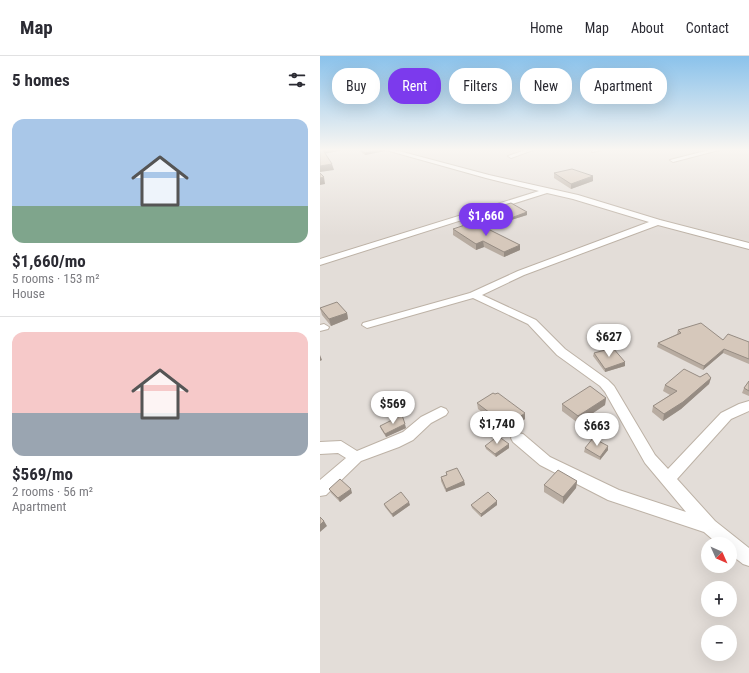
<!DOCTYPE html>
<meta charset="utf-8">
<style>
body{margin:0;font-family:"Roboto Condensed",sans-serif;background:#f7f7f7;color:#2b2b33;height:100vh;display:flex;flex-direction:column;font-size:15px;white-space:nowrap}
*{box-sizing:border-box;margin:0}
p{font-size:13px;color:#7c7c81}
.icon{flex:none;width:22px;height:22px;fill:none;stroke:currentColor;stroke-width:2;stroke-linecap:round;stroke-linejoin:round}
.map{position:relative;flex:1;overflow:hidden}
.drawer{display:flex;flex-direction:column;background:#fff;width:320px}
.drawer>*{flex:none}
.hud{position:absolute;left:12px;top:12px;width:357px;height:36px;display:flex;gap:8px}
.needle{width:26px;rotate:135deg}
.buttons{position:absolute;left:381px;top:481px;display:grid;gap:8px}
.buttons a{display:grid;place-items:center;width:36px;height:36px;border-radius:50%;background:#fff;box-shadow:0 4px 16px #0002;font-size:20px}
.price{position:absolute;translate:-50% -34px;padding:0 9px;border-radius:14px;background:#fff;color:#222;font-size:13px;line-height:26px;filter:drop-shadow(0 1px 2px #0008)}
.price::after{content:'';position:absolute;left:50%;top:24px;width:12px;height:9px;margin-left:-6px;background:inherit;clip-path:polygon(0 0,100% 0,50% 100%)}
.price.active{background:#7c3aed;color:#fff}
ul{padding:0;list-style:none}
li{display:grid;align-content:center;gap:8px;height:212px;padding:0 12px}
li+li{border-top:1px solid #e1e1e2}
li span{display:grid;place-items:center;height:124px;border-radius:12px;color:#555}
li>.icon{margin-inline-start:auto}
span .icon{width:72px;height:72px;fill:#fffc;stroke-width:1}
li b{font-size:17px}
h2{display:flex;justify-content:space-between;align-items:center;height:48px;padding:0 12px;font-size:17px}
.chip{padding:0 14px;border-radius:16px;background:#fff;box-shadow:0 4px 16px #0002;font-size:14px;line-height:36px}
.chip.active{background:#7c3aed;color:#fff}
header{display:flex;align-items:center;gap:24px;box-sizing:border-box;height:56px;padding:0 20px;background:#fff;border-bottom:1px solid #e1e1e2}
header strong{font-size:19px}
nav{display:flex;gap:22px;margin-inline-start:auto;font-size:14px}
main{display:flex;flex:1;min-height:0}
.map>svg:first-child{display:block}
.industrial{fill:#e3ddd8;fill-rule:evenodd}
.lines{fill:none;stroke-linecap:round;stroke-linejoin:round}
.lane-casing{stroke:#bdb2a6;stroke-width:2}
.street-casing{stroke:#bdb2a6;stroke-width:2}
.lane{fill:#fff;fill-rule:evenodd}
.street{fill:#fff;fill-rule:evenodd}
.wall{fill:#b8aca1}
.shaded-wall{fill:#968c83}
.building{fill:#d6c8bb;stroke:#968c83}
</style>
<header>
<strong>Map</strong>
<nav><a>Home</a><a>Map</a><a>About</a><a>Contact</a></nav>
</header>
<main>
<section class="drawer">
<h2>5 homes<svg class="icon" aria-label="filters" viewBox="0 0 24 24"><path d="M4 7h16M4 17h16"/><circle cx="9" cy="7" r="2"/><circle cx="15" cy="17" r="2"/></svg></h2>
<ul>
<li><span style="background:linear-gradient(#a9c7e8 70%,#7fa58c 0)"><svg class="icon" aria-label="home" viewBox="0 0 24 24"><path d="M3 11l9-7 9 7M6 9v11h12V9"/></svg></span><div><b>$1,660/mo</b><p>5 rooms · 153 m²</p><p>House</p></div></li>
<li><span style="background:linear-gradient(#f6c9c9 65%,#9aa5b1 0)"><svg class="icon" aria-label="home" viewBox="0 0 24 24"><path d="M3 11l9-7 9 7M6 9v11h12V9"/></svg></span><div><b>$569/mo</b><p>2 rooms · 56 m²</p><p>Apartment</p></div></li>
</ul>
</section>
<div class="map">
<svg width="429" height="617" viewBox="0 0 429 617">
<rect width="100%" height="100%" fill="#f1ebe3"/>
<path class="industrial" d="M 0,94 L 429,94 L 429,617 L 0,617 ZM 388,488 L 410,488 L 410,510 L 388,510 ZM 388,532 L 410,532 L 410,554 L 388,554 ZM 388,576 L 410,576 L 410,598 L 388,598 Z"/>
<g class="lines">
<defs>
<path id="lane" d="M 273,94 L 281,94 L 272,96 Z"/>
<path id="street" d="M 66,94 L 75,94 L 169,119 L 258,139 L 340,164 L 429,187 L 429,193 L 338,169 L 204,219 L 162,239 L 216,264 L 245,293 L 288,324 L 294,330 L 335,399 L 348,413 L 401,357 L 419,348 L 429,345 L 429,355 L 411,363 L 357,423 L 395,465 L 429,492 L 429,510 L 423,508 L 410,498 L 410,488 L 398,488 L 384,476 L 288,444 L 220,409 L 193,386 L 191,382 L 193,378 L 198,377 L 203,378 L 230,401 L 299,434 L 366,456 L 325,407 L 285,336 L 280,330 L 237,299 L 208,268 L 153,242 L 47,272 L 42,269 L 43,267 L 150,237 L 198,215 L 329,166 L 253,143 L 227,137 L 0,209 L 0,203 L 219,135 L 166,122 Z
M 205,94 L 213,94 L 191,102 L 188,100 Z
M 389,94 L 399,94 L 353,106 L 350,104 Z
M 4,268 L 9,271 L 8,273 L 0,275 L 0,269 Z
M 121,351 L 126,353 L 128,356 L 126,359 L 111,367 L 93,384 L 79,391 L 41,405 L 6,439 L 0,440 L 0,424 L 26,402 L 18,397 L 0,398 L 0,386 L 21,385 L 37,395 L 83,376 L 101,361 Z"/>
</defs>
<use href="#lane" class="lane-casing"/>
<use href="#street" class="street-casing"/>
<use href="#lane" class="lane"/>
<use href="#street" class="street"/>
</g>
<path class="wall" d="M 38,94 L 65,94 L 65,95 L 45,99 Z
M 234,117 L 273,125 L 251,133 L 234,122 Z
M 181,150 L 207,156 L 207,159 L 191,164 L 181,153 Z
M 133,173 L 200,194 L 184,201 L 164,191 L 156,194 L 133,179 Z
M 0,252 L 27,257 L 28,263 L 11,270 L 2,259 Z
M 358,274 L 403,284 L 429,286 L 429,308 L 403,297 L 383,314 L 337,291 L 338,287 L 357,278 Z
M 274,297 L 305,310 L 285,316 L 273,300 Z
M 380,321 L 391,322 L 389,328 L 361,353 L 343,365 L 332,356 L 333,350 L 350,339 L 343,335 L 345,329 Z
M 429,325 L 429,340 L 422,337 L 424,332 Z
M 286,342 L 285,349 L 258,367 L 242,355 L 242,348 Z
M 157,347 L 205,363 L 187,376 L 158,353 Z
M 60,370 L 86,372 L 66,381 L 61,373 Z
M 189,388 L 189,392 L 176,401 L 166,393 L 165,390 Z
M 265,392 L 288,394 L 280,404 L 264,396 Z
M 126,416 L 144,425 L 145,429 L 126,436 L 121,425 L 121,421 L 126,419 Z
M 257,425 L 256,432 L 243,448 L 224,436 L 224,429 Z
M 9,433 L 32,437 L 20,446 L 11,437 Z
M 177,445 L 177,449 L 161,461 L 152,452 L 151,449 Z
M 64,448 L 90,449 L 73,461 L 65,451 Z"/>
<path class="shaded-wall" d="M 2,94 L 24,94 L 3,98 Z
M 60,94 L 65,94 L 65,95 L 45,99 L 45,97 Z
M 12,108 L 14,114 L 0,116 L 0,110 Z
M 273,120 L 273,125 L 251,133 L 251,128 Z
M 4,121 L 5,128 L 0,129 L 0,122 Z
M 207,156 L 207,159 L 191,164 L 191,162 Z
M 163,185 L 164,191 L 156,194 L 156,188 Z
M 200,189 L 200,194 L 184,201 L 184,196 Z
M 27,257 L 28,263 L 11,270 L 9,263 Z
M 404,293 L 403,297 L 383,314 L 384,310 Z
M 0,299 L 2,304 L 0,305 Z
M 305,306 L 305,310 L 285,316 L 285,313 Z
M 391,322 L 389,328 L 361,353 L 343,365 L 344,358 Z
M 286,342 L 285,349 L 258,367 L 258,360 Z
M 205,357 L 205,363 L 187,376 L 187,370 Z
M 85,368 L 86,372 L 66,381 L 65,378 Z
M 189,388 L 189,392 L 176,401 L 175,398 Z
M 288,390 L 288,394 L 280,404 L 280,401 Z
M 144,425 L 145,429 L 126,436 L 126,433 Z
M 257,425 L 256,432 L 243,448 L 243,441 Z
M 31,433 L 32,437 L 20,446 L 18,442 Z
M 177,445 L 177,449 L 161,461 L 161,458 Z
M 89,446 L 90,449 L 73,461 L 72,458 Z
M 4,465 L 7,470 L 0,476 L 0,469 Z"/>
<path class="building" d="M 0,94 L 3,94 L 12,108 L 0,110 Z
M 41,94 L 60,94 L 45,97 Z
M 252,113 L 273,120 L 251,128 L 234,117 Z
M 0,117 L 4,121 L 0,122 Z
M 191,147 L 207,156 L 191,162 L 181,150 Z
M 154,166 L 200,189 L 184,196 L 163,185 L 156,188 L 133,173 Z
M 17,246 L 27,257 L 9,263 L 0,252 Z
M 381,267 L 403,284 L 408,278 L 429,286 L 429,303 L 404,293 L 384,310 L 338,287 L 361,277 L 358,274 Z
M 293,292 L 305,306 L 285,313 L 274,297 Z
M 364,313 L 380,321 L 387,317 L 391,322 L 363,346 L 344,358 L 333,350 L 357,335 L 345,329 Z
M 429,325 L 429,335 L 424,332 Z
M 270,330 L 286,342 L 258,360 L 242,348 Z
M 173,337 L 175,338 L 178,337 L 205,357 L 187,370 L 157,347 Z
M 82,359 L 85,368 L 65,378 L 60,370 Z
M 178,380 L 189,388 L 175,398 L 165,390 Z
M 273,382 L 288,390 L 280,401 L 265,392 Z
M 137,412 L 144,425 L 126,433 L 121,421 L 127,419 L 126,416 Z
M 238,414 L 257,425 L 243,441 L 224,429 Z
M 20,423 L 31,433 L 18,442 L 9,433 Z
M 81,436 L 89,446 L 72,458 L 64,448 Z
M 168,436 L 177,445 L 161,458 L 151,449 Z
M 0,461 L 4,465 L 0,469 Z"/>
<linearGradient id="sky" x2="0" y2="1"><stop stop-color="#8ac2eb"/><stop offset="0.52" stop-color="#f9f6f2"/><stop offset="1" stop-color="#f9f6f2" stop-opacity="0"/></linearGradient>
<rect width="429" height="180" fill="url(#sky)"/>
</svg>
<div class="buttons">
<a><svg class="needle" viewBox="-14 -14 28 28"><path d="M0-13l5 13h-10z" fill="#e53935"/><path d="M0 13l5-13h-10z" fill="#7c7c81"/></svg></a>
<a>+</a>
<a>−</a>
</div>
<b class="price active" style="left:166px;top:181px">$1,660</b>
<b class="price" style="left:289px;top:302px">$627</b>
<b class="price" style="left:73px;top:369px">$569</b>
<b class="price" style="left:177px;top:389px">$1,740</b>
<b class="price" style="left:277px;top:391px">$663</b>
<div class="hud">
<a class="chip">Buy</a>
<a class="chip active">Rent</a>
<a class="chip">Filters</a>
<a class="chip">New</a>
<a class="chip">Apartment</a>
</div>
</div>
</main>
